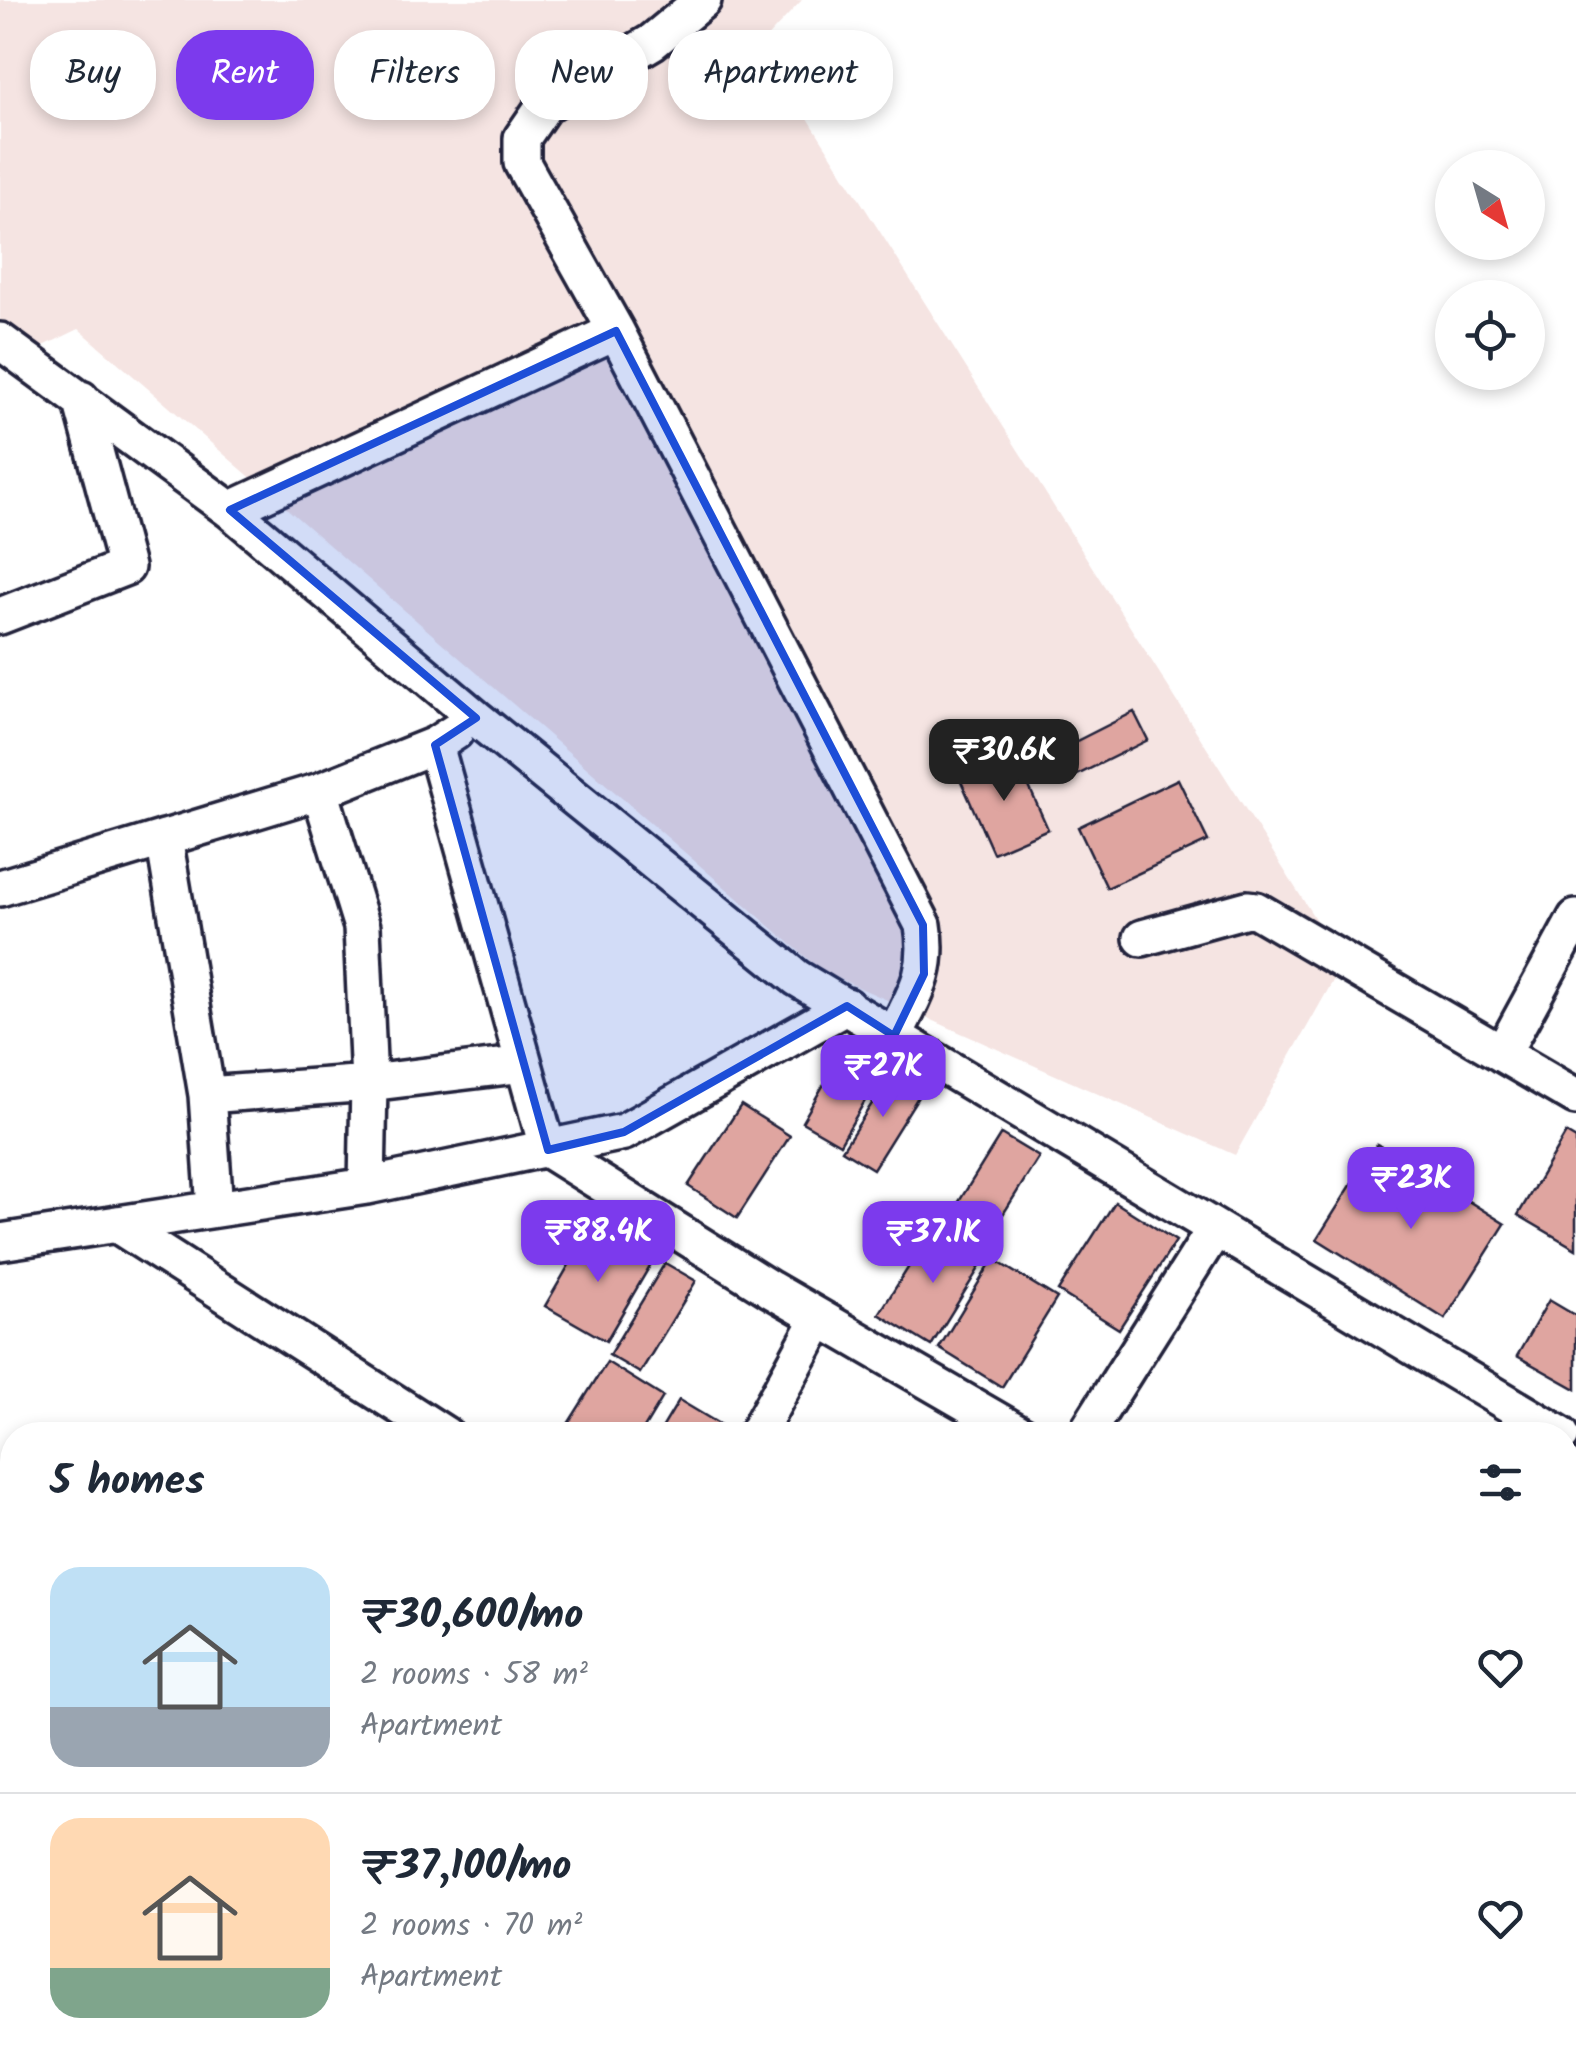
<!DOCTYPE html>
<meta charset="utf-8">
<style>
body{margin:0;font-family:Kalam,sans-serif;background:#f2f2f3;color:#1f2937;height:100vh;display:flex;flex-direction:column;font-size:38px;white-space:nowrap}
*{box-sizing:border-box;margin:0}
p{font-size:32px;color:#747a83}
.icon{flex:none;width:55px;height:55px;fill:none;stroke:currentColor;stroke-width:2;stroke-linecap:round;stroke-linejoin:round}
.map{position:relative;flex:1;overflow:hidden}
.panel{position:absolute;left:0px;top:1422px;width:1578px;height:642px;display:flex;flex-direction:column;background:#fff;border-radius:40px 40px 0 0;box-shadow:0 5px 15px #0003}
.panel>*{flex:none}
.hud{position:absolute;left:30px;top:30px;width:1000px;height:90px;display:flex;gap:20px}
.needle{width:65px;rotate:143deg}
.tools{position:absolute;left:1435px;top:150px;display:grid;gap:20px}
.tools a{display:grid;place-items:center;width:110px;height:110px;border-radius:50%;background:#fff;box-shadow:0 5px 15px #0003;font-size:50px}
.price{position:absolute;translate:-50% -85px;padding:0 22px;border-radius:20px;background:#7c3aed;color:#fff;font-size:32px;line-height:65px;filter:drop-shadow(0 2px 5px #0008)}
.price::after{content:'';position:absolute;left:50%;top:60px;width:30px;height:22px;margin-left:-15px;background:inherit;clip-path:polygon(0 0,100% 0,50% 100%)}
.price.on{background:#222;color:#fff}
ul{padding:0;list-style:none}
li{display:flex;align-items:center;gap:30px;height:250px;padding:0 50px}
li+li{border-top:2px solid #e0e1e3}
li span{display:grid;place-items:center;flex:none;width:280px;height:200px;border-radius:30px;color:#555}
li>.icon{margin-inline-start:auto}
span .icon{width:120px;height:120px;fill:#fffc;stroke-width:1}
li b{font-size:42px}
h2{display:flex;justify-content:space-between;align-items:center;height:120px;padding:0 50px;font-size:42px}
.tag{padding:0 35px;border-radius:40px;background:#fff;box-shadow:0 5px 15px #0003;font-size:35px;line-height:90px}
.tag.on{background:#7c3aed;color:#fff}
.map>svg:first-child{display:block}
.built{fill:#f5e4e2}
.building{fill:#dfa5a0;stroke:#22223b;stroke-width:2.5}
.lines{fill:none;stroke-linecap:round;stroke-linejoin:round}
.minor-casing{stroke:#22223b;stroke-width:42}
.minor{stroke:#fff;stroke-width:35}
.marked{fill:#1d4ed8;fill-opacity:0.2;stroke:#1d4ed8;stroke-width:8;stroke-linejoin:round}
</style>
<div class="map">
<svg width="1576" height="2064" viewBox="0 0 1576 2064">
<rect width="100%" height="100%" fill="#fff"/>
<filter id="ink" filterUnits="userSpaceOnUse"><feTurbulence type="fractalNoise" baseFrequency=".01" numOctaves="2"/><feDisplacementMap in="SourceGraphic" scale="20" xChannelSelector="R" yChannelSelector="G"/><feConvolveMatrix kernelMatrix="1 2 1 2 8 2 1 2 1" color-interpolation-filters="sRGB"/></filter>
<g filter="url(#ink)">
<path class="built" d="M 0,0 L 802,0 L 761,44 L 1343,963 L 1235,1155 L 822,971 L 79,329 L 0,367 Z"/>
<path class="building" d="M 1134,712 L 1148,740 L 1069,779 L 1055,752 Z
M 1015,755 L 1048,829 L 993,853 L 960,779 Z
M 1178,779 L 1208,841 L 1107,888 L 1078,827 Z
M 846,1046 L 884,1068 L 840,1144 L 802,1122 Z
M 893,1071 L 923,1089 L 873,1169 L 842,1150 Z
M 741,1105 L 790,1136 L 737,1218 L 688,1186 Z
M 1566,1133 L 1576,1139 L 1576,1249 L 1518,1215 Z
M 1001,1134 L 1039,1157 L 987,1240 L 950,1216 Z
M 1377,1144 L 1505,1224 L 1445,1319 L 1317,1239 Z
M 1115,1202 L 1176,1241 L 1119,1329 L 1058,1291 Z
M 935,1225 L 986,1257 L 931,1346 L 879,1314 Z
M 590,1229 L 651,1264 L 606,1341 L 545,1306 Z
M 993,1259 L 1057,1298 L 1002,1387 L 939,1348 Z
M 665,1263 L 696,1281 L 640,1373 L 609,1355 Z
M 1549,1300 L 1576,1316 L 1576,1389 L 1517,1356 Z
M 607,1362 L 663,1397 L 640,1435 L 561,1435 Z
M 679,1400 L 729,1430 L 726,1435 L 658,1435 Z
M 1576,1553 L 1576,1586 L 1565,1579 L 1565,1571 Z
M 1565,1800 L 1576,1807 L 1576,1880 L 1571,1888 L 1565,1884 Z
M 12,1801 L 12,1871 L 8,1873 L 0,1852 L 0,1806 Z
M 75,2052 L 135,2052 L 139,2064 L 79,2064 Z
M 148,2052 L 202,2052 L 168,2064 L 152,2064 Z
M 518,2052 L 561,2052 L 554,2064 L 536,2064 Z
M 1045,2052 L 1111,2052 L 1105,2064 L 1067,2064 Z"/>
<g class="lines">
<defs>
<path id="minor" d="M 703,0 L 652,42 L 544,106 L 522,138 L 522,163 L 616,331 L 923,925 C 931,973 914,995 894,1036
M 0,341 L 230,510 L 476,718 L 797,978 L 1561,1435
M 230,510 L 616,331
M 0,616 L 126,567 L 81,399
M 435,745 L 548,1150 L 770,1289 L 1022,1435
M 320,791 L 362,927 L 369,1083 L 367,1186
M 164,838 L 207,1095 L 215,1209
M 0,888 L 320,791 L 435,745 L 455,732
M 1142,938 L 1247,909 L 1256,910 L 1576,1097
M 1502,1054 L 1576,918
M 207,1095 L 369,1083 L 524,1064
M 116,1224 L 445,1435
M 0,1242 L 367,1186 L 624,1132 L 847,1006
M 756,1435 L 820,1318
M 1085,1435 L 1215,1229
M 1565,1488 L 1576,1469
M 0,1667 L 1,1671 L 12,1667
M 1565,1760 L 1576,1767
M 0,1901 L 12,1932
M 61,2052 L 66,2064
M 268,2052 L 273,2064
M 708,2062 L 714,2052
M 395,2064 L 401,2052
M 1231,2064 L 1237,2052"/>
</defs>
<use href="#minor" class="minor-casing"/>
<use href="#minor" class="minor"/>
</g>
</g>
<path class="marked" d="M 616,331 L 923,925 L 924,974 L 894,1036 L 847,1006 L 624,1132 L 548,1150 L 435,745 L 476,718 L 230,510 Z"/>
</svg>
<div class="tools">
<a><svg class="needle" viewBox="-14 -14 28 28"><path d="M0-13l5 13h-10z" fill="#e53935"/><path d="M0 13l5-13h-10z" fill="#747a83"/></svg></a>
<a><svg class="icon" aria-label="locate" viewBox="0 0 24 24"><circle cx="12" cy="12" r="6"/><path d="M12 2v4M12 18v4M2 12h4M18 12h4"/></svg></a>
</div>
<b class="price on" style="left:1004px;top:804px">₹30.6K</b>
<b class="price" style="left:883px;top:1120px">₹27K</b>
<b class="price" style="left:1411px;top:1232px">₹23K</b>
<b class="price" style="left:598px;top:1285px">₹88.4K</b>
<b class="price" style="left:933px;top:1286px">₹37.1K</b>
<div class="hud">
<a class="tag">Buy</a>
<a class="tag on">Rent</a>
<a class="tag">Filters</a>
<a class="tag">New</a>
<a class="tag">Apartment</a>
</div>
<section class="panel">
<h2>5 homes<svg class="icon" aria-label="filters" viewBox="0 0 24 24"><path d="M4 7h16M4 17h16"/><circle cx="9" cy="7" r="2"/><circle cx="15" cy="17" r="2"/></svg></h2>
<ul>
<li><span style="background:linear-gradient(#bfe0f5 70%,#9aa5b1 0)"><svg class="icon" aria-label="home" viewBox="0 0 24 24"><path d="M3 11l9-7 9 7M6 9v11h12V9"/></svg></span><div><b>₹30,600/mo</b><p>2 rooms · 58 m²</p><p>Apartment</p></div><svg class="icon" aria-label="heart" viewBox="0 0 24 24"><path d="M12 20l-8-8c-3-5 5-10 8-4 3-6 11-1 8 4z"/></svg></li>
<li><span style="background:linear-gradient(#ffd9b3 75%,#7fa58c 0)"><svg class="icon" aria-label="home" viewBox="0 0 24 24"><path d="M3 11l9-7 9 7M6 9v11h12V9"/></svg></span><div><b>₹37,100/mo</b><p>2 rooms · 70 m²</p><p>Apartment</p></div><svg class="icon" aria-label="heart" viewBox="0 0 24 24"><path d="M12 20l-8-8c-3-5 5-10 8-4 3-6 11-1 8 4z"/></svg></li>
</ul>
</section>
</div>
